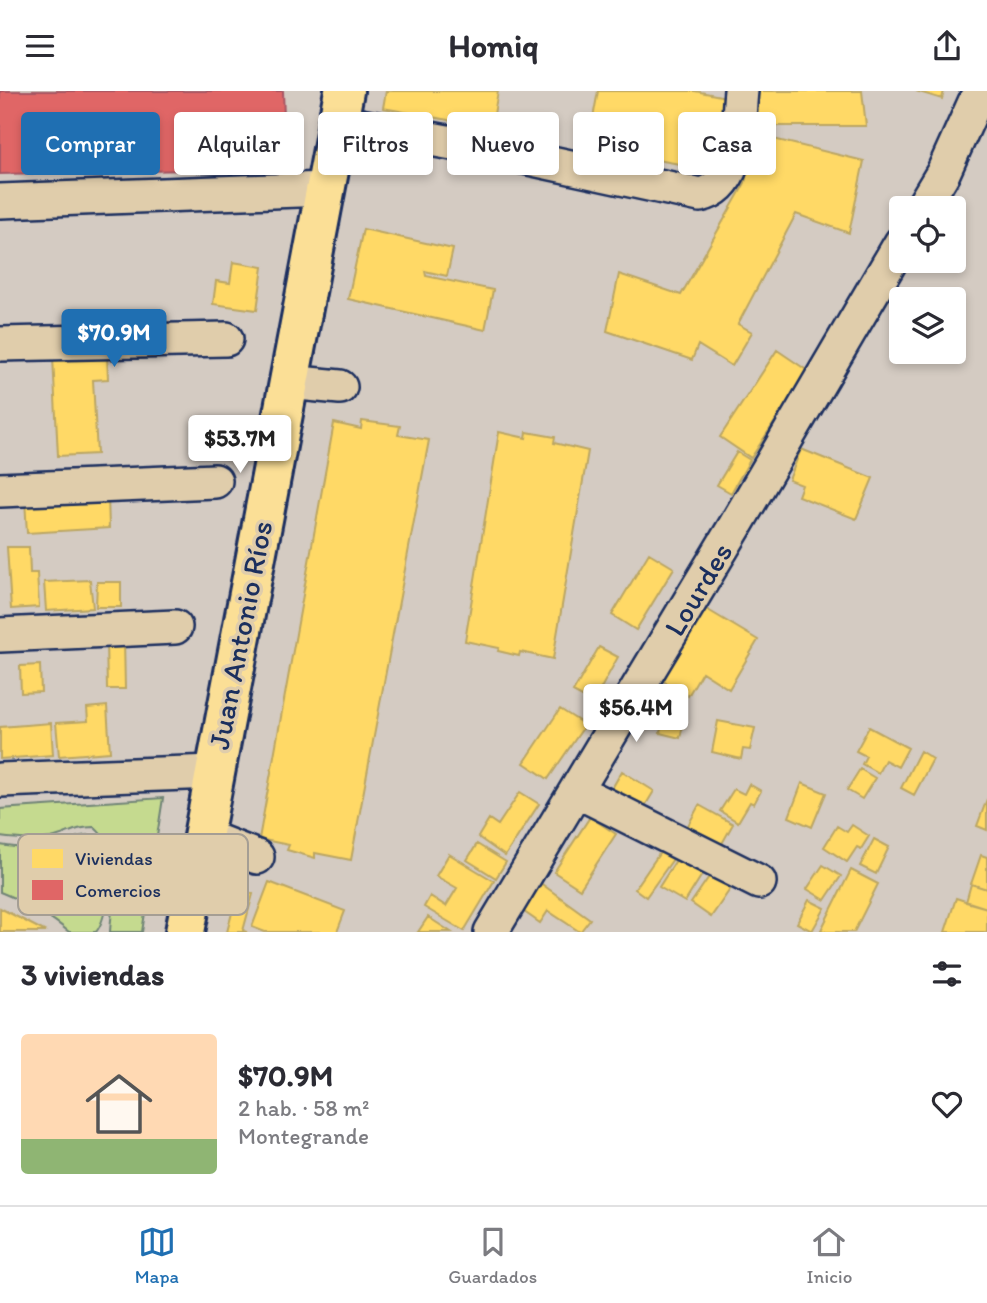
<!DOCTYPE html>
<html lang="es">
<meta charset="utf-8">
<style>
body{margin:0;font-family:Itim,sans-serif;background:#f2f2f3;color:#2b2b33;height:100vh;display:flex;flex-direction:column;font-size:26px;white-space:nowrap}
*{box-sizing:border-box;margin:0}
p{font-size:23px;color:#7c7c81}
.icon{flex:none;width:38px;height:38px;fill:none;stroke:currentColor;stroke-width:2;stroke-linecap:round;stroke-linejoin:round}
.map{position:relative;height:841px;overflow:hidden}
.panel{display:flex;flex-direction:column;background:#fff;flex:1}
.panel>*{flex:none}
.hud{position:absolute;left:21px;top:21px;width:945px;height:63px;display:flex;gap:14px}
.fabs{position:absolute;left:889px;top:105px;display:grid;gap:14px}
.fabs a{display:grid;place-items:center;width:77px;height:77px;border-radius:7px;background:#fff;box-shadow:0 4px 10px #0003;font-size:35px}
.price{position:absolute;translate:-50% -60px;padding:0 16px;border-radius:7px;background:#fff;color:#222;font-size:23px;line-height:46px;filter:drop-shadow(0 2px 4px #0008)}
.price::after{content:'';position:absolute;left:50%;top:42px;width:21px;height:16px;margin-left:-10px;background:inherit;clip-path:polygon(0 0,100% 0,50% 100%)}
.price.current{background:#1f6fb2;color:#fff}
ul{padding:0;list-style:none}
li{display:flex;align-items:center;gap:21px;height:175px;padding:0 21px}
li span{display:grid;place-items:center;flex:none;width:196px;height:140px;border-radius:7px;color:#555}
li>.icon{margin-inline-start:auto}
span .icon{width:84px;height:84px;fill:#fffc;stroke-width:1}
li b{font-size:30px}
h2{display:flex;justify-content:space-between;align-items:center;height:84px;padding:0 21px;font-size:30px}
.pill{padding:0 24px;border-radius:7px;background:#fff;box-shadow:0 4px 10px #0003;font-size:24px;line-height:63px}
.pill.current{background:#1f6fb2;color:#fff}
header{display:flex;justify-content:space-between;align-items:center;height:91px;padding:0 21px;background:#fff;font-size:32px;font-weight:800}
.tabs{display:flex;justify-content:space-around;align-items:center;height:98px;border-top:2px solid #e1e1e2;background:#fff;font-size:19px;color:#7c7c81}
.tabs a{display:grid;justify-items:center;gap:4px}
.tabs .current{color:#1f6fb2}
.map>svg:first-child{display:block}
.green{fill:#c5da8f;stroke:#708476;stroke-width:2}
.homes{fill:#ffd966;stroke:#bba664;stroke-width:2}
.shops{fill:#e06666;stroke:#a55664;stroke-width:2}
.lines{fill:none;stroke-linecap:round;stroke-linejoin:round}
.minor-casing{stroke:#1b2f5e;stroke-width:38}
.major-casing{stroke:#1b2f5e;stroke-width:44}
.minor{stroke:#e0cdab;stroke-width:33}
.major{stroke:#fbdf96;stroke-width:38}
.labels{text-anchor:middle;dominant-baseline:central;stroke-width:7;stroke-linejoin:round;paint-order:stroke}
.street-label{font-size:30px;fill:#1b2f5e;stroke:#e0cdab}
.key{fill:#e0cdab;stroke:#a59e94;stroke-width:2}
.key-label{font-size:19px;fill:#1b2f5e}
</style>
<header><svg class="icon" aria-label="menu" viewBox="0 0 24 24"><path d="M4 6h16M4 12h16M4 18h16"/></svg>Homiq<svg class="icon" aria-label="share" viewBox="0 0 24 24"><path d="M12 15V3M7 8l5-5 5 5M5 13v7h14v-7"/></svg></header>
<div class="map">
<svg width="987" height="841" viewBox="0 0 987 841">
<rect width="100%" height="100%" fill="#d4cbc2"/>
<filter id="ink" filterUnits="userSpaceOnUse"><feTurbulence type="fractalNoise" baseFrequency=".0143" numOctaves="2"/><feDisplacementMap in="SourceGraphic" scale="14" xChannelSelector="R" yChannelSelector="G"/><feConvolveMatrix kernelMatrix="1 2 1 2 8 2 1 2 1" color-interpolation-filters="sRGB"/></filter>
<g filter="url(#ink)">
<path class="green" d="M 163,707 L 142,841 L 110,841 C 112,803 126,764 94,736 C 75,736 68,743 51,747 C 34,750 17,748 0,746 L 0,718 Z
M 88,744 C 96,749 103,755 106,764 C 112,781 107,828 96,841 L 69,841 C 49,824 25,811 0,801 L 0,754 C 18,757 38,759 56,754 C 67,750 76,745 88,744 Z"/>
<path class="homes" d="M 386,0 L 498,0 L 490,47 L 474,45 L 448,29 L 383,17 Z
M 598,0 L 695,0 L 726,6 L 713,79 L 635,65 L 637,55 L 623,52 L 627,34 L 593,27 Z
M 753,0 L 862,0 L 866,35 L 751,35 Z
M 916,0 L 944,0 L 942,8 Z
M 753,43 L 864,70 L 849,142 L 796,123 L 738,233 L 752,241 L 732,275 L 698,254 L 692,269 L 607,240 L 619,183 L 681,204 L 745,92 Z
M 363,138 L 453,158 L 447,185 L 425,180 L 426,185 L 493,199 L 485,239 L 348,208 Z
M 233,171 L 263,176 L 257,219 L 213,213 L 216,190 L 230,192 Z
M 777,259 L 808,280 L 751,367 L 720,346 Z
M 107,263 L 108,288 L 93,289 L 97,363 L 58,365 L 53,266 Z
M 362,330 L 400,335 L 398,344 L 429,349 L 351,769 L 315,762 L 315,767 L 287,759 L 289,754 L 259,748 L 334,332 L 361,338 Z
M 499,341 L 526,347 L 527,341 L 555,346 L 554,352 L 588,360 L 553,568 L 520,561 L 519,565 L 498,560 L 499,557 L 465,550 Z
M 801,358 L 873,387 L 856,428 L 798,405 L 802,394 L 789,389 Z
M 737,361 L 750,369 L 731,402 L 717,394 Z
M 108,405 L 109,437 L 27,442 L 25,409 Z
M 7,456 L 29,456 L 30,482 L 37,482 L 39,516 L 11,518 Z
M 649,462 L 674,477 L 636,539 L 612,524 Z
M 90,489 L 93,517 L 46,520 L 44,491 Z
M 97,491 L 121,491 L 121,516 L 96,516 Z
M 703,516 L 758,549 L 729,598 L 702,581 L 688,605 L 660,588 Z
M 106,548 L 124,548 L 125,598 L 107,598 Z
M 599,556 L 618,566 L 593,612 L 573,601 Z
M 40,574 L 41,601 L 21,602 L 20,575 Z
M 107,615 L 110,661 L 59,665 L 56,632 L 88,630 L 87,617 Z
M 560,618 L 585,634 L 548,688 L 524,672 Z
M 664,625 L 684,630 L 680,647 L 660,642 Z
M 718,630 L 755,637 L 750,659 L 743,658 L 741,668 L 712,661 Z
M 51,632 L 53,664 L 0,668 L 0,636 Z
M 869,636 L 908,657 L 898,676 L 885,669 L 878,682 L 862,673 L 866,665 L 856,660 Z
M 920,660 L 933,668 L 914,704 L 901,697 Z
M 860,678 L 875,687 L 862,708 L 847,699 Z
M 622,680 L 654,700 L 642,720 L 610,701 Z
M 802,692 L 826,702 L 812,736 L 789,726 Z
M 749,693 L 761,700 L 754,713 L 750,711 L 738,731 L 720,720 L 734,698 L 744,703 Z
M 520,701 L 539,713 L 505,765 L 478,746 L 489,728 L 498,734 Z
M 987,708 L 987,739 L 977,735 Z
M 699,714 L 733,733 L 719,758 L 685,740 Z
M 590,726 L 616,743 L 580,798 L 554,781 Z
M 852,734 L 869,745 L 861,758 L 857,756 L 847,771 L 824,756 L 837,735 L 847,741 Z
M 874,748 L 889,756 L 876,783 L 860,775 Z
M 477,753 L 506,771 L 496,787 L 467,769 Z
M 661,760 L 673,768 L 646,806 L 635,798 Z
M 449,763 L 494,790 L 464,840 L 424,816 L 430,805 L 446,815 L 457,797 L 436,785 Z
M 680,763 L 705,779 L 685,811 L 659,796 Z
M 981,764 L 987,766 L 987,798 L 971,793 Z
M 823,774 L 841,785 L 825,809 L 807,798 Z
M 851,779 L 878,793 L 854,841 L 826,841 L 821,839 Z
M 713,780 L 733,794 L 711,826 L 691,812 Z
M 269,791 L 345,820 L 337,841 L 265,841 L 252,836 Z
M 539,791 L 590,828 L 580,841 L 548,820 L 540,832 L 520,818 Z
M 971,793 L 987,798 L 987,817 L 966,811 Z
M 238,799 L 253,803 L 243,840 L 247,841 L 227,841 Z
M 956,807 L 987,817 L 987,841 L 945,841 Z
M 809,809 L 825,817 L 812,840 L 797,832 Z
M 0,817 L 46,841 L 0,841 Z
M 428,826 L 451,841 L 418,841 Z"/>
<path class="shops" d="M 0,0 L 283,0 L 286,77 L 0,83 Z"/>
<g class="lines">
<defs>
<path id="minor" d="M 338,31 L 496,60 L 700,104 C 742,95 737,35 741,0
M 0,110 L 325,98
M 922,117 L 943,82 L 980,0
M 0,253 L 226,248
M 288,291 L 340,296
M 0,399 L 215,390
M 0,544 L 175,536
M 0,689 L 214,681
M 577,700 L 759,791
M 204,745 L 257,766
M 491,841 L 734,437 L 901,152"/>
<path id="major" d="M 185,841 L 344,0"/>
</defs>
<use href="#minor" class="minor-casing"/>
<use href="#major" class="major-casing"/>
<use href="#minor" class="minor"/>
<use href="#major" class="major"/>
</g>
</g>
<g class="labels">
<g class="street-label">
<text transform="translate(698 498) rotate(-59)">Lourdes</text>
<text transform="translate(240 544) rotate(-79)">Juan Antonio Ríos</text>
</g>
</g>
<rect x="18" y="743" width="230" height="81" rx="10" class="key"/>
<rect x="32" y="758" width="31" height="19" fill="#ffd966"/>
<rect x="32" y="789" width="31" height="20" fill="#e06666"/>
<g class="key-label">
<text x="75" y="774">Viviendas</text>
<text x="75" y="806">Comercios</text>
</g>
</svg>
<div class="fabs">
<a><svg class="icon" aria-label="locate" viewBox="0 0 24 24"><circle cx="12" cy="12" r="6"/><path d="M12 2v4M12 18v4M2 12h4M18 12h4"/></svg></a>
<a><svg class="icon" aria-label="layers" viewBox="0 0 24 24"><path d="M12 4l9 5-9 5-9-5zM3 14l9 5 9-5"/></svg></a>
</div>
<b class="price current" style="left:114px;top:278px">$70.9M</b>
<b class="price" style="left:240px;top:384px">$53.7M</b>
<b class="price" style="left:636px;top:653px">$56.4M</b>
<div class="hud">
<a class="pill current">Comprar</a>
<a class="pill">Alquilar</a>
<a class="pill">Filtros</a>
<a class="pill">Nuevo</a>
<a class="pill">Piso</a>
<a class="pill">Casa</a>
</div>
</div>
<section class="panel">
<h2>3 viviendas<svg class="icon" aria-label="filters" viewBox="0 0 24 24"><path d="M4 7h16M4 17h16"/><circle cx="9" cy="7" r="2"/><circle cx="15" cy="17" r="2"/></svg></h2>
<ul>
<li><span style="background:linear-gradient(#ffd9b3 75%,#8fb573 0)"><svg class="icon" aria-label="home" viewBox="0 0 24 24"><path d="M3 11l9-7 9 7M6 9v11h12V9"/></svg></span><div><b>$70.9M</b><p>2 hab. · 58 m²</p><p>Montegrande</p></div><svg class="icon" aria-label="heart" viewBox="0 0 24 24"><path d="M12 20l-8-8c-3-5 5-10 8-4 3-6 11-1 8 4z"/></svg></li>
</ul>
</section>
<nav class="tabs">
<a class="current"><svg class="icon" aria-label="map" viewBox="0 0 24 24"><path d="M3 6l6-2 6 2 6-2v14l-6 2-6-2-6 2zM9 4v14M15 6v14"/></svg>Mapa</a>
<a><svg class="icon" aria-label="saved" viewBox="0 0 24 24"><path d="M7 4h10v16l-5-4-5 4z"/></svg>Guardados</a>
<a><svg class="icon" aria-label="home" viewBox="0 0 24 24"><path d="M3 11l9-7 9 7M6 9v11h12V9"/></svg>Inicio</a>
</nav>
